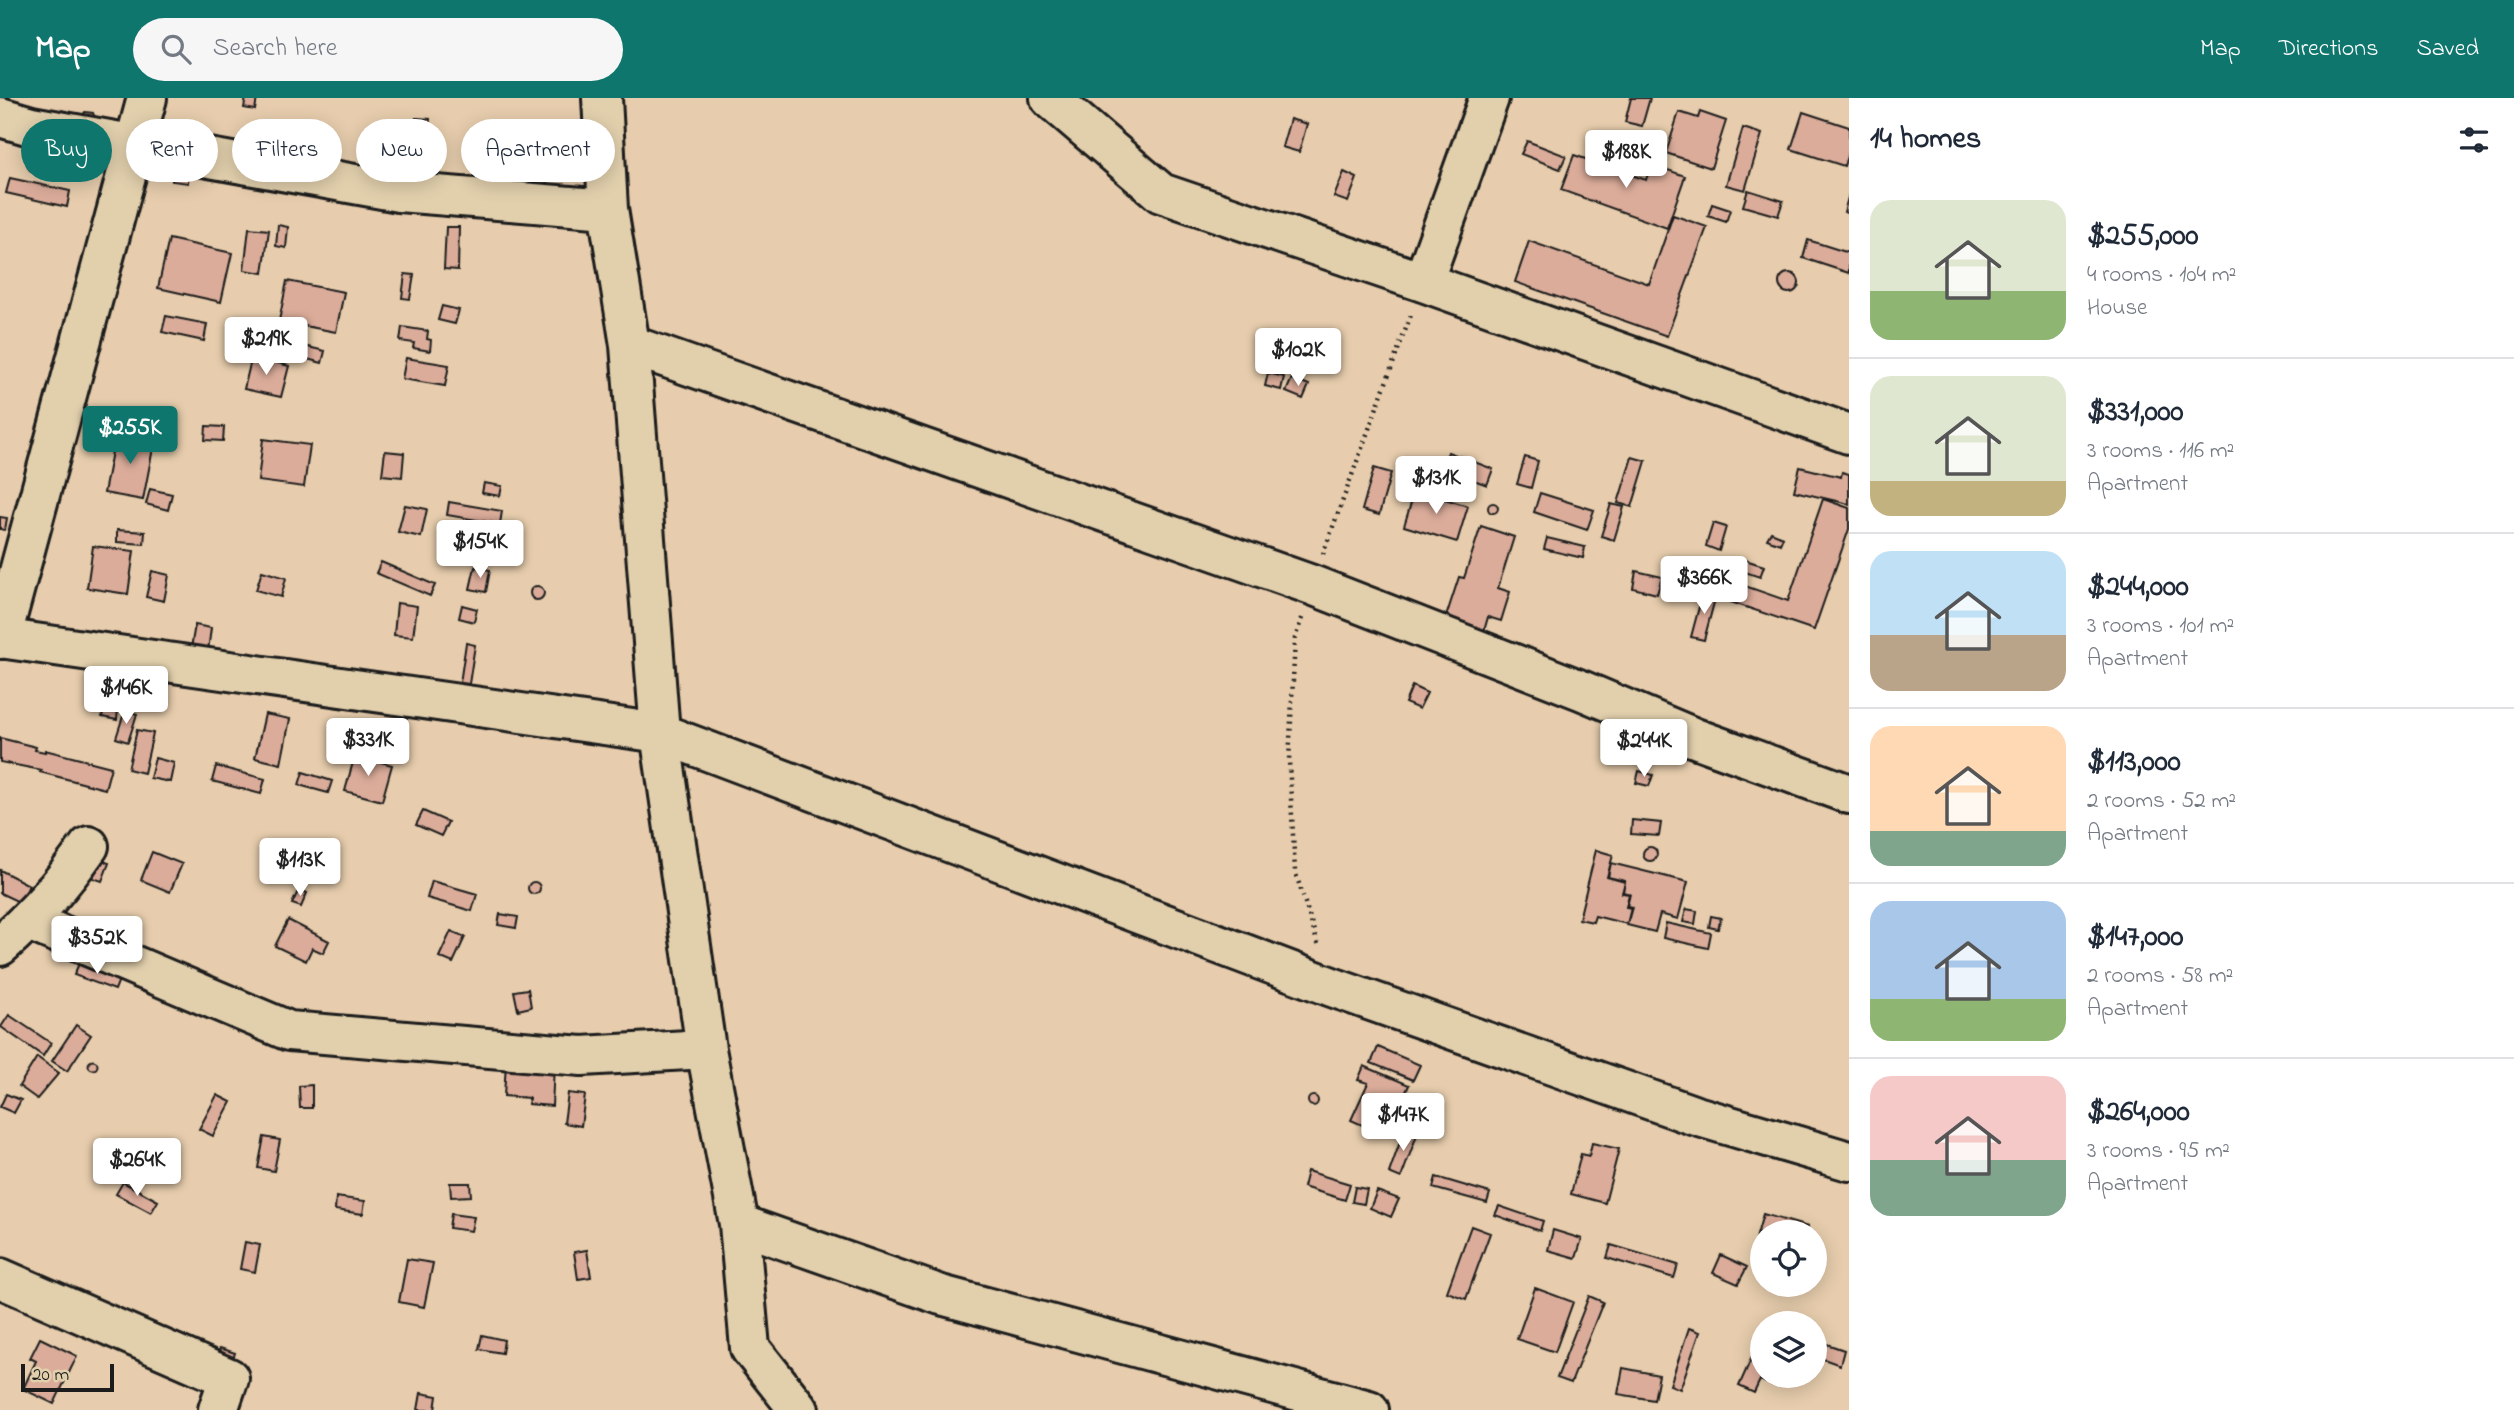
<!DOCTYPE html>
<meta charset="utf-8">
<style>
body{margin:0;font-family:"Indie Flower",sans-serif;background:#f6f6f7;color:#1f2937;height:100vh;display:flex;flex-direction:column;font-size:26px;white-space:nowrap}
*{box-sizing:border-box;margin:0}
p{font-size:23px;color:#747a83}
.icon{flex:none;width:38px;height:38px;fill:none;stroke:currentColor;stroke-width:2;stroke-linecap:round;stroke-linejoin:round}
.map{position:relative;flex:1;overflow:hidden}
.panel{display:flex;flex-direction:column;background:#fff;width:665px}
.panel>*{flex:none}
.banner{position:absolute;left:21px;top:21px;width:665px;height:63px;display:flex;gap:14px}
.tools{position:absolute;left:1750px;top:1122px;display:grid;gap:14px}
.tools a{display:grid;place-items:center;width:77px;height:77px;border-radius:50%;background:#fff;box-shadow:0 4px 18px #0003;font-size:35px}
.scale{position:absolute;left:21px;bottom:18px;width:93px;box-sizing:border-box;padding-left:7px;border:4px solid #1c1c1c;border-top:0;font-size:19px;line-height:24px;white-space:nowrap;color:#1c1c1c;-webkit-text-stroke:5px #e2d0ad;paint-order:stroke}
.price{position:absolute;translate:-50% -60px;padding:0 16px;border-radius:7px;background:#fff;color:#222;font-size:23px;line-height:46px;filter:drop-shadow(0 2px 4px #0008)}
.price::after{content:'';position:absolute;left:50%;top:42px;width:21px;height:16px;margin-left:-10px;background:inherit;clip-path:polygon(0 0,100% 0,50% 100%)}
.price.current{background:#0f766e;color:#fff}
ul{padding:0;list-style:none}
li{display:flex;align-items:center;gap:21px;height:175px;padding:0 21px}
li+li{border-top:2px solid #e0e1e3}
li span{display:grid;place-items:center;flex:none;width:196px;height:140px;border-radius:21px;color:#555}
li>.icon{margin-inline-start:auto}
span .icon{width:84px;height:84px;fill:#fffc;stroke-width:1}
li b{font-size:30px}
h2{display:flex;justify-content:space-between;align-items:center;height:84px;padding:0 21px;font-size:30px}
.tag{padding:0 24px;border-radius:32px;background:#fff;box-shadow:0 4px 18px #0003;font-size:24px;line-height:63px}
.tag.current{background:#0f766e;color:#fff}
header{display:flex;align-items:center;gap:42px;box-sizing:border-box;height:98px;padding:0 35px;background:#0f766e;color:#fff}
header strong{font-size:33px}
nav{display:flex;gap:38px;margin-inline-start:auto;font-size:24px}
.search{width:490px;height:63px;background:#f6f6f7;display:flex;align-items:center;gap:18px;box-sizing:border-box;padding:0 24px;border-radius:38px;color:#747a83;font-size:26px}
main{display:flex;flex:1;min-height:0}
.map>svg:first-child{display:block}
.building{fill:#dbac9a;stroke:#1c1c1c;stroke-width:2}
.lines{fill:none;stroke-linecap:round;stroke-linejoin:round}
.minor-casing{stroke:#1c1c1c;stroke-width:44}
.path{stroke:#1c1c1c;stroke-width:4.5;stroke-dasharray:2 5;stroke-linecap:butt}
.minor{stroke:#e2d0ad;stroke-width:38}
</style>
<header>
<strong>Map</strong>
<div class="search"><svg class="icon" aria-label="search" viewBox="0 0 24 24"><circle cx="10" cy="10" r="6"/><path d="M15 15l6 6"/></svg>Search here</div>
<nav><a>Map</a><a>Directions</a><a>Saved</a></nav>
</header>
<main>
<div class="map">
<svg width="1849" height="1312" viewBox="0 0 1849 1312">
<rect width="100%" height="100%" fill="#e7cdad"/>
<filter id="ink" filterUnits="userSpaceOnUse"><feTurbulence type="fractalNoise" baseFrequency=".0143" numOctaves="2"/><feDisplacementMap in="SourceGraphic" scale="14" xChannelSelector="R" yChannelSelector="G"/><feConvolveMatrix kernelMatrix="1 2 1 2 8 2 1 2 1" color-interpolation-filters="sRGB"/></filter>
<g filter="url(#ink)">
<path class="building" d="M 246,0 L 257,0 L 255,12 L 244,10 Z
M 1631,0 L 1650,0 L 1642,28 L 1625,24 Z
M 85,14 L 93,15 L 95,20 L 82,18 Z
M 1679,14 L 1698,20 L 1700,14 L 1726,23 L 1711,70 L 1666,55 Z
M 1803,14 L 1849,29 L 1849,52 L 1844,68 L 1791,51 Z
M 416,20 L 430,21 L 429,30 L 415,29 Z
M 1290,21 L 1307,26 L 1299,54 L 1282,49 Z
M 1743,30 L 1762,36 L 1745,92 L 1726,87 Z
M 1527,43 L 1566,58 L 1560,71 L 1521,56 Z
M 1574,57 L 1646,82 L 1651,66 L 1685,78 L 1667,130 L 1561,92 Z
M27 66a8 8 0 1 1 16 0a8 8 0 1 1-16 0Z
M 173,69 L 189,71 L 188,85 L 172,83 Z
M 1344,74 L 1357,80 L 1348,104 L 1334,99 Z
M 10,80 L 70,93 L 67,109 L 6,95 Z
M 1748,92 L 1783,103 L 1778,118 L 1743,108 Z
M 1849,96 L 1849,116 L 1844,114 Z
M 1712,106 L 1730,112 L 1726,124 L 1708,118 Z
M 1673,117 L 1707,129 L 1667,238 L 1515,184 L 1529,143 L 1649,186 Z
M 278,127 L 288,129 L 286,150 L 276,148 Z
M 446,129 L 459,129 L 458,172 L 444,171 Z
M 249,130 L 269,132 L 263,175 L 244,172 Z
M 169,141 L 232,155 L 221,204 L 158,190 Z
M 1808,142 L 1849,155 L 1849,175 L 1803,160 Z
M1779 185a10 10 0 1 1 20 0a10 10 0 1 1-20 0Z
M 405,176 L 414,177 L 410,201 L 402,200 Z
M 287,183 L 344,194 L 336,234 L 279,223 Z
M 442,208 L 459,212 L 455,226 L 438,222 Z
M 166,218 L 207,226 L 204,243 L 162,234 Z
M 402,229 L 428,233 L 427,241 L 431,242 L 430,253 L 413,250 L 414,245 L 400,243 Z
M 299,247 L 325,253 L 322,265 L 296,258 Z
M 252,258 L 289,268 L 281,299 L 244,291 Z
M 406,260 L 449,267 L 445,288 L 402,281 Z
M 1268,275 L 1284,279 L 1281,292 L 1265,288 Z
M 1292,280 L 1309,287 L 1303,301 L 1286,294 Z
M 206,328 L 224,329 L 223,343 L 205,342 Z
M 116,333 L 155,340 L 143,402 L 104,395 Z
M 263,341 L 310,347 L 304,389 L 258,383 Z
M 385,353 L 404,355 L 402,379 L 382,377 Z
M 1448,354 L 1493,371 L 1487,387 L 1442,370 Z
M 1525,359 L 1538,363 L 1531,390 L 1517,386 Z
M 1632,359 L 1646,363 L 1632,409 L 1618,405 Z
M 1800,369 L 1841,379 L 1842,374 L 1849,376 L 1849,406 L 1794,393 Z
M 1374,370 L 1391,375 L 1379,417 L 1362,412 Z
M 484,385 L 502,388 L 500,398 L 482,395 Z
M 150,391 L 172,396 L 168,412 L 146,406 Z
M 1415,392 L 1468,408 L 1457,444 L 1404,428 Z
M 1540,395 L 1594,412 L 1587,432 L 1534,414 Z
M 1823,401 L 1849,410 L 1849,431 L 1814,532 L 1722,501 L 1728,482 L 1788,503 Z
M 449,404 L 502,413 L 500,426 L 447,417 Z
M1488 410a5 5 0 1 1 10 0a5 5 0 1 1-10 0Z
M 1611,406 L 1624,409 L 1614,442 L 1601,438 Z
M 405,407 L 427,411 L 421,439 L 398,434 Z
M 0,419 L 7,420 L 5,432 L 0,431 Z
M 1713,425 L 1726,429 L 1719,453 L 1706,448 Z
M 1481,428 L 1514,439 L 1498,490 L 1510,494 L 1501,523 L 1488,519 L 1482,540 L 1443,528 L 1459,479 L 1464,480 Z
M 117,432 L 145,434 L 144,446 L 117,444 Z
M 1771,434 L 1783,439 L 1780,446 L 1767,441 Z
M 1547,440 L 1585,449 L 1583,460 L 1544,451 Z
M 93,448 L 134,453 L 128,496 L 87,490 Z
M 1739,460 L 1764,468 L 1760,479 L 1736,471 Z
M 381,464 L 435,487 L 430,498 L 376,475 Z
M 1676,465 L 1708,472 L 1706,487 L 1673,480 Z
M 475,469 L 490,472 L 486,494 L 470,491 Z
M 152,473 L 169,477 L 164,503 L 146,499 Z
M 262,473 L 286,480 L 281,499 L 256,492 Z
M 1636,473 L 1662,479 L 1657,496 L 1633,490 Z
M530 495a7 7 0 1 1 14 0a7 7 0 1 1-14 0Z
M 1703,494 L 1716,497 L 1704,542 L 1691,539 Z
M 397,505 L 417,508 L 413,539 L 394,537 Z
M 462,507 L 477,511 L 474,524 L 459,520 Z
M 195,527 L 211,530 L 208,553 L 191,550 Z
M 466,545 L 475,547 L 469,586 L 460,585 Z
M 1412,588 L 1427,595 L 1419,611 L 1405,605 Z
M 104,609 L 118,611 L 117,622 L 102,619 Z
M 125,612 L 137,616 L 128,644 L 116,640 Z
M 265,616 L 290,621 L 281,666 L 255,660 Z
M 137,632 L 153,635 L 144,675 L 128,671 Z
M 0,640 L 36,649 L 35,652 L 45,654 L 45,652 L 111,669 L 105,691 L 40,674 L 41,672 L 0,664 Z
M342.5 653a4.5 4.5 0 1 1 9 0a4.5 4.5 0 1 1-9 0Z
M 355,657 L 392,667 L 382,703 L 345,693 Z
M 155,660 L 174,665 L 170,684 L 150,680 Z
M 216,668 L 265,681 L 261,696 L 212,683 Z
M 1639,673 L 1653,677 L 1649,688 L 1636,685 Z
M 303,674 L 332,683 L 328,695 L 299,687 Z
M 423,713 L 448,724 L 441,738 L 416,727 Z
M 1632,722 L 1661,725 L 1659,738 L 1631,736 Z
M1643 756a7 7 0 1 1 14 0a7 7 0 1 1-14 0Z
M 1596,752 L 1613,757 L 1607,779 L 1625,784 L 1622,795 L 1629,796 L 1626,809 L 1631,810 L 1627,826 L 1595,818 L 1593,824 L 1579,821 Z
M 152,754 L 182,766 L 170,794 L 141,782 Z
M 100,762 L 109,765 L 102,783 L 93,780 Z
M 1611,765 L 1688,784 L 1678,821 L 1660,816 L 1655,834 L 1627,827 L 1632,809 L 1627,808 L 1630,796 L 1623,794 L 1625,783 L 1608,779 Z
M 0,772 L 29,787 L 21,805 L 0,795 Z
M 432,783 L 477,796 L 472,813 L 427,800 Z
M528 790a6 6 0 1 1 12 0a6 6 0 1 1-12 0Z
M 299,791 L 307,795 L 301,809 L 292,806 Z
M 1686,811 L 1697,813 L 1695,826 L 1683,824 Z
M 500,816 L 518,819 L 516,830 L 498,827 Z
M 1711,818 L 1721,820 L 1718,831 L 1709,829 Z
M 288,822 L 329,843 L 323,855 L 312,850 L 306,863 L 275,848 Z
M 1666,825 L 1711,835 L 1708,850 L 1663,840 Z
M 451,833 L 465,839 L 453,865 L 439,859 Z
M 80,863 L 120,879 L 115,892 L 74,877 Z
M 528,891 L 531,909 L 518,912 L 514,893 Z
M 9,917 L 51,945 L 43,958 L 1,929 Z
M 76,927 L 91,937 L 67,973 L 52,963 Z
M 1378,949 L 1420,967 L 1413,982 L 1371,965 Z
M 37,959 L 59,975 L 37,1001 L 19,988 Z
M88.5 967a4.5 4.5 0 1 1 9 0a4.5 4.5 0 1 1-9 0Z
M 506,964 L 554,968 L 552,1008 L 528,1006 L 529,1000 L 504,998 Z
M 1364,968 L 1409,987 L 1387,1038 L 1351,1022 L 1368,985 L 1358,982 Z
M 312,987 L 312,1010 L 300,1010 L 299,988 Z
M 568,995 L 585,997 L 581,1028 L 564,1025 Z
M 6,996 L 21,1002 L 14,1015 L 0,1009 Z
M 217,997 L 231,1004 L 213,1038 L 199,1031 Z
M1308 1003a5 5 0 1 1 10 0a5 5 0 1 1-10 0Z
M 1405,1030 L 1418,1034 L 1401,1080 L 1389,1075 Z
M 264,1039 L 280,1042 L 274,1073 L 258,1070 Z
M 1592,1045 L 1619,1051 L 1605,1105 L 1571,1096 L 1581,1056 L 1589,1058 Z
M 145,1050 L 161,1059 L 155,1070 L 139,1062 Z
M 1307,1073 L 1350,1086 L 1345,1102 L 1303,1089 Z
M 1436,1079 L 1490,1095 L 1487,1105 L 1433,1090 Z
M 123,1084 L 158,1103 L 151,1115 L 116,1096 Z
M 450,1085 L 470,1085 L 471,1098 L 451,1099 Z
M 1355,1089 L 1367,1091 L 1364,1106 L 1352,1104 Z
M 1377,1093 L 1399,1101 L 1391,1119 L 1370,1110 Z
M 336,1099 L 365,1103 L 363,1116 L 335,1112 Z
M 1499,1108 L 1543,1123 L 1540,1133 L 1495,1117 Z
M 451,1116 L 474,1119 L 471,1133 L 449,1130 Z
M 1763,1116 L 1808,1129 L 1807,1134 L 1762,1134 L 1762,1146 L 1755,1144 Z
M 1471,1128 L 1490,1135 L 1466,1201 L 1447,1194 Z
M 1553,1132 L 1582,1141 L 1576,1160 L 1548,1152 Z
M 245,1144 L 260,1147 L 255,1174 L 240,1171 Z
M 1611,1147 L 1678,1167 L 1674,1180 L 1607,1160 Z
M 587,1152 L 591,1179 L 578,1181 L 574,1154 Z
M 1721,1157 L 1747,1169 L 1738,1186 L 1713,1175 Z
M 407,1161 L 433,1165 L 424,1209 L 399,1204 Z
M 1535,1190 L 1573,1204 L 1555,1254 L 1517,1241 Z
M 1589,1198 L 1603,1204 L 1571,1285 L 1557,1280 Z
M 1689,1230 L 1700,1234 L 1680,1291 L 1670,1287 Z
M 482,1237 L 504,1242 L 502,1255 L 479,1251 Z
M 40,1240 L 77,1258 L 54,1306 L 23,1291 L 36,1263 L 30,1260 Z
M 1815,1242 L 1844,1252 L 1840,1267 L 1815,1258 Z
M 1758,1245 L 1762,1247 L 1762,1278 L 1776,1278 L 1771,1287 L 1760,1282 L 1754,1295 L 1739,1288 Z
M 220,1250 L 235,1255 L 232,1264 L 217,1259 Z
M 1623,1270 L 1659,1277 L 1654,1302 L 1618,1296 Z
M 421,1295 L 437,1298 L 435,1312 L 418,1312 Z"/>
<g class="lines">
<defs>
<path id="minor" d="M 602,0 L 608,111 L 630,247 L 660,635 L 706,951 L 739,1126 L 750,1250 L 799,1312
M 1050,0 L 1161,95 L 1423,184 L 1849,336
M 0,19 L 31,28 L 399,94 L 608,111
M 1423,184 L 1489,0
M 630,247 L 1312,487 L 1581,592 L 1695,640 L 1849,696
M 0,540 L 660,635 L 1332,889 L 1693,1017 L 1849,1063
M 1,541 L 147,0
M 29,823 L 289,933 L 582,958 L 706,951
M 0,848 C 36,816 61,788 89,748
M 739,1126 L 941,1197 L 1369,1312
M 0,1180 L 229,1280 L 218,1312"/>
</defs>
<use href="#minor" class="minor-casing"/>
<path class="path" d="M 1323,456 L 1412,214
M 1302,520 L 1295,540 L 1289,663 L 1295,773 L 1318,846"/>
<use href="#minor" class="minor"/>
</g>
</g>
</svg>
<div class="tools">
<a><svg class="icon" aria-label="locate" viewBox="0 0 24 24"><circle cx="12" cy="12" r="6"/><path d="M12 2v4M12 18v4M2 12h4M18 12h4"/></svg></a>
<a><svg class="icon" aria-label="layers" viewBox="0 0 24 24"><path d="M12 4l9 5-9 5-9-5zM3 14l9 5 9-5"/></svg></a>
</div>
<div class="scale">20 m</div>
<b class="price" style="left:1626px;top:92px">$188K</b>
<b class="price" style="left:266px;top:279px">$219K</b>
<b class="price" style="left:1298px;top:290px">$102K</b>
<b class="price current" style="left:130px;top:368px">$255K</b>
<b class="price" style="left:1436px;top:418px">$131K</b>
<b class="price" style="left:480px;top:482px">$154K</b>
<b class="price" style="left:1704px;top:518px">$366K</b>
<b class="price" style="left:126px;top:628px">$146K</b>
<b class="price" style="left:368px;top:680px">$331K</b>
<b class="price" style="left:1644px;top:681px">$244K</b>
<b class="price" style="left:300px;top:800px">$113K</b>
<b class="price" style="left:97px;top:878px">$352K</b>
<b class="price" style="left:1403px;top:1055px">$147K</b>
<b class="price" style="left:137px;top:1100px">$264K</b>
<div class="banner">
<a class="tag current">Buy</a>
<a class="tag">Rent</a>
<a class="tag">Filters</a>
<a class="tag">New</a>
<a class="tag">Apartment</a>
</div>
</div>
<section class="panel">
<h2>14 homes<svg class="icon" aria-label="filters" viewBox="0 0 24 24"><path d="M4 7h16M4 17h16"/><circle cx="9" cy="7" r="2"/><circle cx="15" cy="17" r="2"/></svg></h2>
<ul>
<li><span style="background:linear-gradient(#dfe7d0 65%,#8fb573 0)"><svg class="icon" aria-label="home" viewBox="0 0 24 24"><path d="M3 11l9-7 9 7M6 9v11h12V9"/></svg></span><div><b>$255,000</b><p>4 rooms · 104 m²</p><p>House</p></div></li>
<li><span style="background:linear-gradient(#dfe7d0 75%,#c2b280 0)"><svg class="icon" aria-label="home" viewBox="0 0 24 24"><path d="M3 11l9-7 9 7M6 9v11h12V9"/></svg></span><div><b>$331,000</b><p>3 rooms · 116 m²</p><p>Apartment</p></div></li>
<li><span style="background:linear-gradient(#bfe0f5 60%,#b9a48a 0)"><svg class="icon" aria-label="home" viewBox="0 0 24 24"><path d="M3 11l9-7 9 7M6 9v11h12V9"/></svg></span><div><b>$244,000</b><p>3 rooms · 101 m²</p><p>Apartment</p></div></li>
<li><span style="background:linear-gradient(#ffd9b3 75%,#7fa58c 0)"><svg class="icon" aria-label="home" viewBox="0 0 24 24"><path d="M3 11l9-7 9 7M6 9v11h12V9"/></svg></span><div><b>$113,000</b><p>2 rooms · 52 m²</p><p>Apartment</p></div></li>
<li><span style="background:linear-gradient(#a9c7e8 70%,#8fb573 0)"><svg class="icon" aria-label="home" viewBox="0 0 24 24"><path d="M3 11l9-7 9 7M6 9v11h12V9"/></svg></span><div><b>$147,000</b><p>2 rooms · 58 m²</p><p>Apartment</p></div></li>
<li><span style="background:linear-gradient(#f6c9c9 60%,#7fa58c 0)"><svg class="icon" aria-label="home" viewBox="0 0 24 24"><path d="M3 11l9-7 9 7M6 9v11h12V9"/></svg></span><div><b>$264,000</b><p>3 rooms · 95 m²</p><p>Apartment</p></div></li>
</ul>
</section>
</main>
